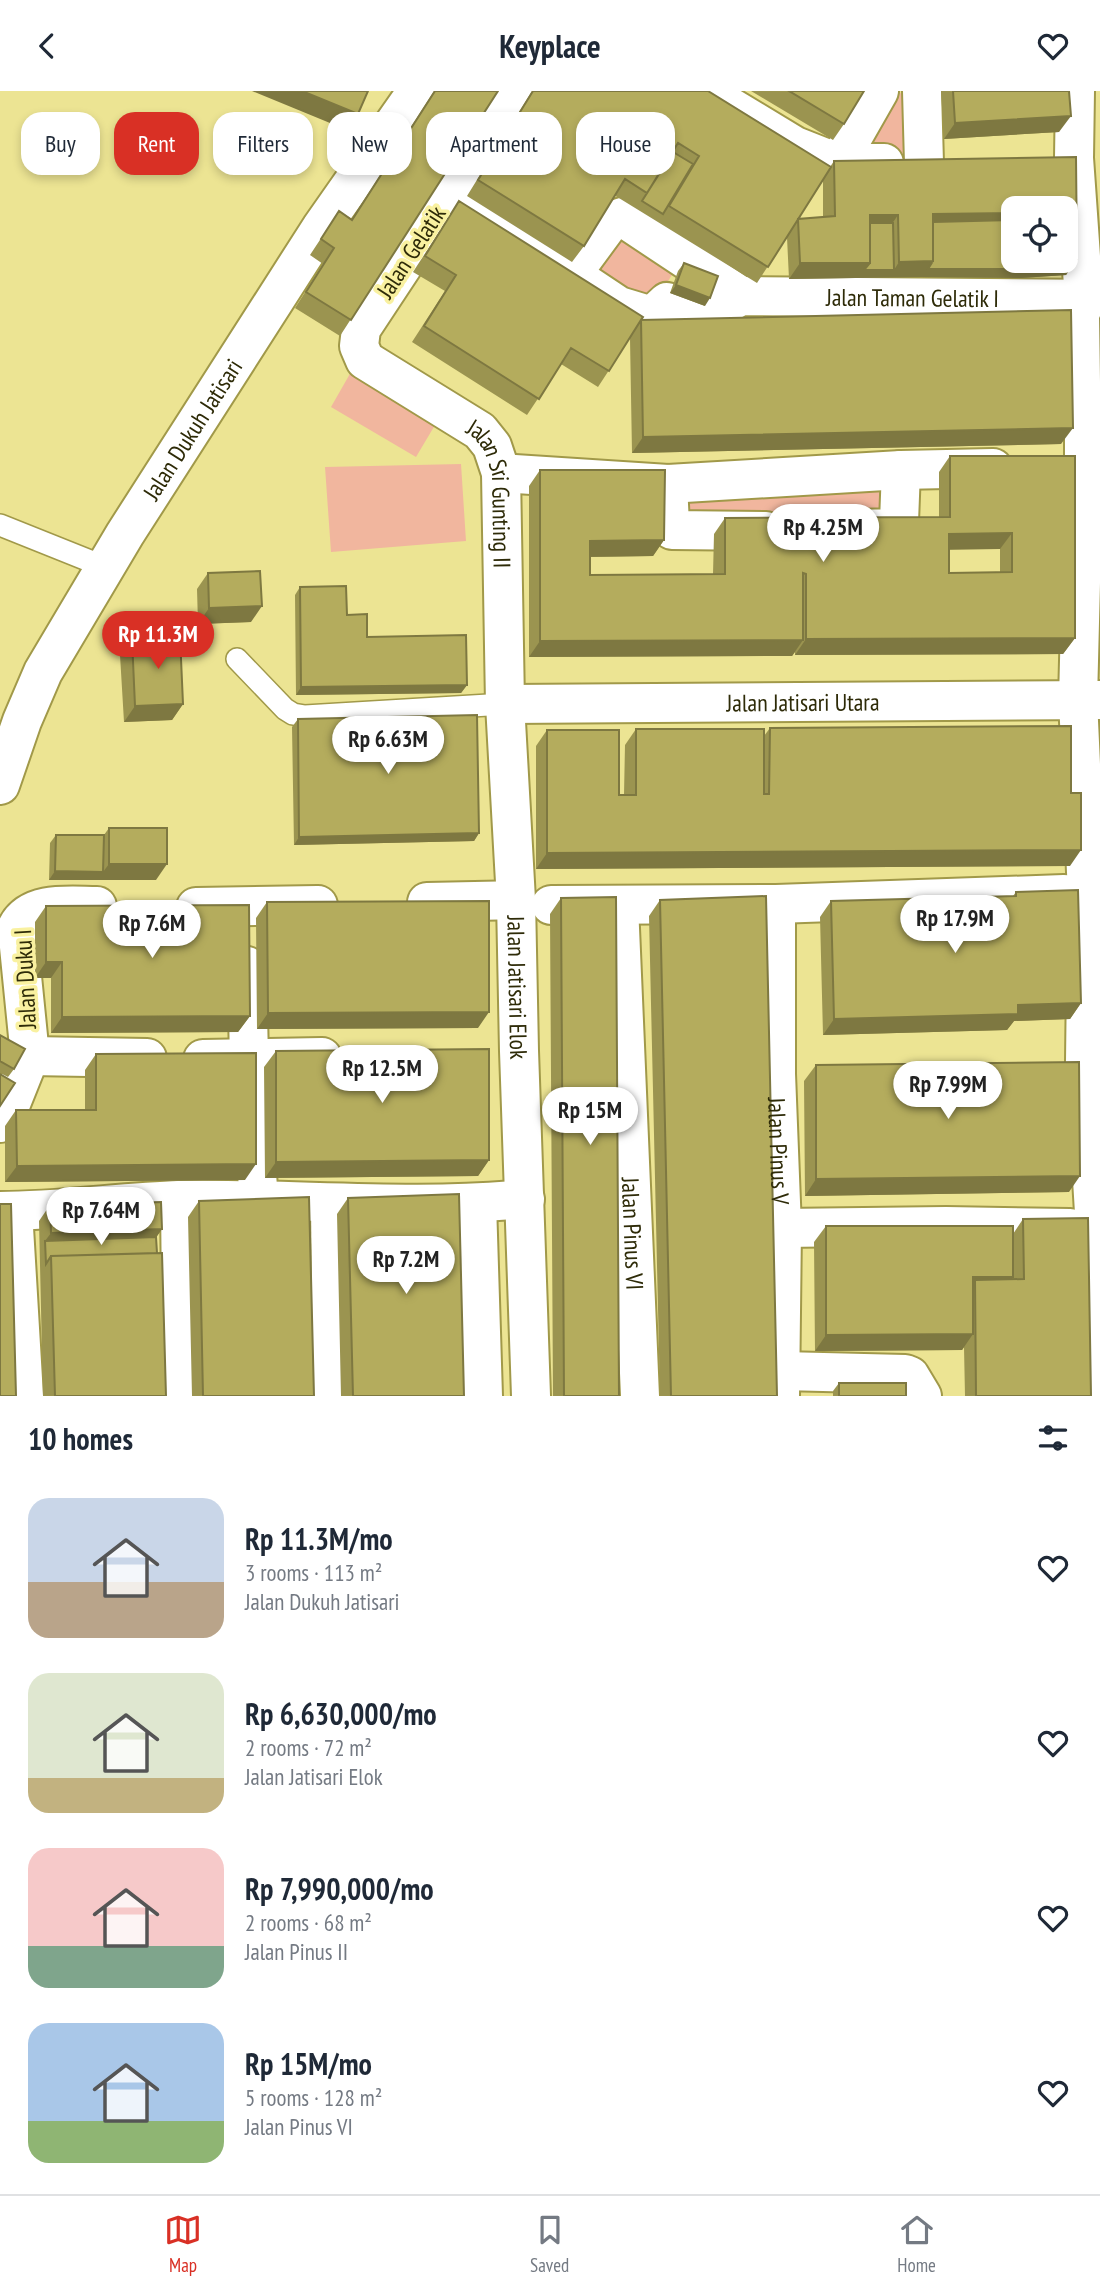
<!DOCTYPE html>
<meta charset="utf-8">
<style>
body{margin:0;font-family:"PT Sans Narrow",sans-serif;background:#f2f2f3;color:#1f2937;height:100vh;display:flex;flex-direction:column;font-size:26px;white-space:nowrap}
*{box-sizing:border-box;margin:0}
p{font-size:23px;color:#747a83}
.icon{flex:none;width:38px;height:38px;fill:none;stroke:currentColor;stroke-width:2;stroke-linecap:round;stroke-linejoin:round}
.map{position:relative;height:1305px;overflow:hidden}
.sheet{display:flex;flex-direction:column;background:#fff;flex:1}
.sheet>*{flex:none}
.hud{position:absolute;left:21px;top:21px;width:700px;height:63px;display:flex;gap:14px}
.controls{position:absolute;left:1001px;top:105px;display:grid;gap:14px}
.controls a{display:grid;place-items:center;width:77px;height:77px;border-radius:14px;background:#fff;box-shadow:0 4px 10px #0003;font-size:35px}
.price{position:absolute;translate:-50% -60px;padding:0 16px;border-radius:24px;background:#fff;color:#222;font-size:23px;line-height:46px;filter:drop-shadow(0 2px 4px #0008)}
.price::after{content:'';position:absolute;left:50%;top:42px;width:21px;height:16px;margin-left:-10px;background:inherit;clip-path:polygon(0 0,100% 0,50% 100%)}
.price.on{background:#d93025;color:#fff}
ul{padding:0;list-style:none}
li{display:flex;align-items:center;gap:21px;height:175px;padding:0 28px}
li span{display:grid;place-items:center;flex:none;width:196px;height:140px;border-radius:21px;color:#555}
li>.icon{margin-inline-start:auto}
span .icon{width:84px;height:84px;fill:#fffc;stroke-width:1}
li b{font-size:30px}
h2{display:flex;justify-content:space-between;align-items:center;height:84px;padding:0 28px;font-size:30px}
.pill{padding:0 24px;border-radius:21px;background:#fff;box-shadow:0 4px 10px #0003;font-size:24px;line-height:63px}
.pill.on{background:#d93025;color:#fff}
header{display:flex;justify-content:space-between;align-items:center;height:91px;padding:0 28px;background:#fff;font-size:32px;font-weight:600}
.tab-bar{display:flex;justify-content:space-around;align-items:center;height:98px;border-top:2px solid #e0e1e3;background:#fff;font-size:19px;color:#747a83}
.tab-bar a{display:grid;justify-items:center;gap:4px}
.tab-bar .on{color:#d93025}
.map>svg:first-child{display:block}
.green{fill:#f1b69e}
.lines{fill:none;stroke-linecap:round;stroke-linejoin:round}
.lane-casing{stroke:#a19949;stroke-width:24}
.street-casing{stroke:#a19949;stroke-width:42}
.lane{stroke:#fff;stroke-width:21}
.street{stroke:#fff;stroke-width:38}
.wall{fill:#9b9450;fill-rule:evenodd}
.shaded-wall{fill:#7e7841}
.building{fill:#b4ac5d;stroke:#7e7841;stroke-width:2;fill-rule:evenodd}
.labels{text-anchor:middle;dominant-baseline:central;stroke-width:7;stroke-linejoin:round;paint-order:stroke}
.street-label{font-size:24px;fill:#2e2b08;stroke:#f9f1a0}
</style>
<header><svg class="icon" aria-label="back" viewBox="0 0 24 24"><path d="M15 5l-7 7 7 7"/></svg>Keyplace<svg class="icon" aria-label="heart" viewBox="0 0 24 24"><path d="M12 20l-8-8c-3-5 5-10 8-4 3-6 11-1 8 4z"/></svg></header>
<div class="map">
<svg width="1100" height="1305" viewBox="0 0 1100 1305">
<rect width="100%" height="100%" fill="#ece493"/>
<path class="green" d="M 882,0 L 907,3 L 909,67 L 858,62 Z
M 609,143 L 673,182 L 653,215 L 589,176 Z
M 355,274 L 441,324 L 416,366 L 331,316 Z
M 461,373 L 466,450 L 331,461 L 325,376 Z
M 890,397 L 890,435 L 676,436 L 677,399 Z"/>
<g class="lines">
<defs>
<path id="lane" d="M 0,434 L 105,476
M 237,568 L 285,618 L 293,623 L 305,625 L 505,613"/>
<g id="street">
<path id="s1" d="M 518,0 L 361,238 L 359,255 L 365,269 L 480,340 L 492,355 L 501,382 L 505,613 L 516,809 L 519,960 L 531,1305"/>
<path d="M 704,0 L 795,55 L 838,72 L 884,72"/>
<path d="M 922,0 L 924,72"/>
<path d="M 1075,0 L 1074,67 L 1084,208 L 1084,374 L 1078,609 L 1087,802 L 1085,971 L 1095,1138 L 1100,1297"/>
<path d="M 838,72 L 879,0"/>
<path id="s2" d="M 449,102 L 619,215 L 652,225 L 667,211 L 709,223 L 741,205 L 1100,208"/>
<path d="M 572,183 L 611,130 L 622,126 L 741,205"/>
<path d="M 501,382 L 668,393 L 901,379 L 993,377"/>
<path d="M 668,393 L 670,434 L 672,439 L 766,440"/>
<path d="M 854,438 L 896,437 L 899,431 L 901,379"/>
<path id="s3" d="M 505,613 L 1100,609"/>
<path id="s4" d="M 0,694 L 22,630 L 43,581 L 125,443 L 321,137 L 417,0"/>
<path d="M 427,811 L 516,809"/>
<path id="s5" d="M 776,813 L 776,983 L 782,1137 L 780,1305"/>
<path d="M 551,814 L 776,813 L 1064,803"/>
<path id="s6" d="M 619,814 L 640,1305"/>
<path d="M 196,816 L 318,814"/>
<path d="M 247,875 L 249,969 L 259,1111"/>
<path d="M 30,965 L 147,967"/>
<path d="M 203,968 L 322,966"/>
<path d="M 0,1032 L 8,1020 L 30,965 L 17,836 C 31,809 71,815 97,815"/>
<path d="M 180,1109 L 182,1305"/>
<path d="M 477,1112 L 483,1305"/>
<path d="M 330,1113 L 332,1305"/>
<path d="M 0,1120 C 60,1120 120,1111 180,1109 C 295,1107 410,1119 525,1108"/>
<path d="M 13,1120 L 24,1305"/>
<path d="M 782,1137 L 946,1135 L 1070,1137"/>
<path d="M 782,1280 L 905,1283 L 910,1285 L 922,1305"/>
</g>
</defs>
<use href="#lane" class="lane-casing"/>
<use href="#street" class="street-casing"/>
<use href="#lane" class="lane"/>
<use href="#street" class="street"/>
</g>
<path class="wall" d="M 434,0 L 498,0 L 340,245 L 295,217 L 323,173 L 310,164 L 339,120 L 352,128 Z
M 532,0 L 708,0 L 830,76 L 834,70 L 1076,66 L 1077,168 L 1066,184 L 1021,187 L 922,186 L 789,188 L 787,146 L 757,192 L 614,104 L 584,155 L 572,171 L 467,105 ZM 823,89 L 823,126 L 797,130 ZM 1013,117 L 1066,117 L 1066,170 L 1013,170 Z
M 751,0 L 864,0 L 844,33 L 833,49 Z
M 941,0 L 1069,0 L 1059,41 L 944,48 Z
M 459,110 L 641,229 L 1061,353 L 632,362 L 630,247 L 598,296 L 561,273 L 527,324 L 412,251 L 445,200 L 413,181 Z
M 684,172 L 705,215 L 670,202 L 678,180 Z
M 1100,225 L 1100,291 L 1099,227 Z
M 950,365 L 1075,365 L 1075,547 L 1063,563 L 795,564 L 795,561 L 792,565 L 529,566 L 529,395 L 540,379 L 664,449 L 653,465 L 590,466 L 590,484 L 713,483 L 714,443 L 725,427 L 939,426 L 939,381 ZM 949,458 L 1000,458 L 1000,481 L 949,482 Z
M 208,482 L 251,531 L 198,533 L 197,498 Z
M 300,496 L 347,524 L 367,546 L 467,594 L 461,602 L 296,604 L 295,504 Z
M 132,548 L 183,613 L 172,629 L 124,631 L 120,564 Z
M 298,628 L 479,742 L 474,750 L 294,754 L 292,636 Z
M 770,637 L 1070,775 L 536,778 L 536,655 L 547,639 L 619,704 L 624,704 L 625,654 L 636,638 L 764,645 Z
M 109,737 L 156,789 L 49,789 L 50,752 L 56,744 L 104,744 Z
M 1016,801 L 1081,912 L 1070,928 L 1014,930 L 1007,939 L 823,944 L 820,826 L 831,810 L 1013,805 Z
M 561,807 L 619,1305 L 553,1305 L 550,823 Z
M 660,809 L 777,1305 L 660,1305 L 649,825 Z
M 267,811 L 478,937 L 257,938 L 256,827 Z
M 46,815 L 250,925 L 238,941 L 51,942 L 51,887 L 35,887 L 35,831 Z
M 0,944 L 14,978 L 8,986 L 0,982 Z
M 276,960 L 489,1069 L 478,1085 L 265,1087 L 264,976 Z
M 96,963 L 245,1089 L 5,1091 L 5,1035 L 16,1019 L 85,1019 L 85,979 Z
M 816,974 L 1069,1101 L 805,1105 L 804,990 Z
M 348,1107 L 464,1305 L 341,1305 L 337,1123 Z
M 199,1110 L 314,1305 L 192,1305 L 188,1126 Z
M 50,1114 L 162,1138 L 156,1146 L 166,1305 L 43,1305 L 39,1130 Z
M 1023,1128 L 1091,1305 L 965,1305 L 964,1256 L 962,1259 L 815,1260 L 814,1151 L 826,1135 L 1013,1143 Z
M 839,1292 L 906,1305 L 833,1305 L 833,1300 Z"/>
<path class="shaded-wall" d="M 252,0 L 302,0 L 358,23 L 347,39 Z
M 1071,25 L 1059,41 L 944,48 L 955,32 Z
M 1013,122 L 1013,137 L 927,139 L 933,123 Z
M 870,124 L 898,124 L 887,140 L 864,140 Z
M 1066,168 L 1077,168 L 1066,184 L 1021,187 L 922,186 L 789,188 L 800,172 L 870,172 L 894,179 L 899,171 L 933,170 L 1026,178 L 1032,171 L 1066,170 Z
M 676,194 L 710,207 L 705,215 L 670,202 Z
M 1073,337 L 1061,353 L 632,362 L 643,346 Z
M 1012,442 L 1000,458 L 938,459 L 949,443 Z
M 664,449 L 653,465 L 579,466 L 590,450 Z
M 262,515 L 251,531 L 198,533 L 209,517 Z
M 1075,547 L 1063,563 L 795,564 L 806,548 Z
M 803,549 L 792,565 L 529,566 L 540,550 Z
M 467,594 L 461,602 L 296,604 L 301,596 Z
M 183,613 L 172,629 L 124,631 L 135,615 Z
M 479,742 L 474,750 L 294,754 L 299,746 Z
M 1081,759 L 1070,775 L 536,778 L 547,762 Z
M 109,773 L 167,773 L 156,789 L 49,789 L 55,780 L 103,781 Z
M 46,871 L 62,871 L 51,887 L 35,887 Z
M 1081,912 L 1070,928 L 1014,930 L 1007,939 L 823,944 L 834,928 L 1018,914 Z
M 489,921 L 478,937 L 257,938 L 268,922 Z
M 250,925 L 238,941 L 51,942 L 62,926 Z
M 489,1069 L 478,1085 L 265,1087 L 276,1071 Z
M 256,1073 L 245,1089 L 5,1091 L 17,1075 Z
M 1080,1085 L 1069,1101 L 805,1105 L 816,1088 Z
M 162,1138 L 151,1154 L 45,1150 L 51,1142 Z
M 973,1186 L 1013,1186 L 1002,1202 L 975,1189 L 966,1202 Z
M 973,1243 L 962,1259 L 815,1260 L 826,1244 Z"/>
<path class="building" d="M 302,0 L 368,0 L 358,23 Z
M 435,0 L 498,0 L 351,229 L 306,201 L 334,157 L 321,148 L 339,120 L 352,129 Z
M 533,0 L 708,0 L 831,76 L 768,176 L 669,115 L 699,65 L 678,52 L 647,102 L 625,88 L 584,155 L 478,89 Z
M 789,0 L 864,0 L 844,33 Z
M 953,0 L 1069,0 L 1071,25 L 955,32 Z
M 673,61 L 693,73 L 663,123 L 642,110 Z
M 1076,66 L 1077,168 L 1066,168 L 1066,117 L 1013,117 L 1013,122 L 933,123 L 933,170 L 899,171 L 898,124 L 870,124 L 870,172 L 800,172 L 798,128 L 835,125 L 834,70 Z
M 459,110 L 643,226 L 641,229 L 1071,219 L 1073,337 L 643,346 L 641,229 L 609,280 L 571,257 L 539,308 L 424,235 L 456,184 L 425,165 Z
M 1013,129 L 1013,170 L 1026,170 L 1026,178 L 928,178 L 933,170 L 933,131 Z
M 870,132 L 893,132 L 894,179 L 864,179 L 870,172 Z
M 684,172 L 718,185 L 710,207 L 676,194 Z
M 950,365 L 1075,365 L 1075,547 L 806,548 L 806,483 L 803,482 L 803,549 L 540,550 L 540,379 L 665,379 L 664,449 L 590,450 L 590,484 L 725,483 L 725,427 L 950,426 ZM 1012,442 L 1012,481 L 949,482 L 949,443 Z
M 260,480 L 262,515 L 209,517 L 208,482 Z
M 346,495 L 347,524 L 367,523 L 367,546 L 466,544 L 467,594 L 301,596 L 300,496 Z
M 180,545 L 183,613 L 135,615 L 132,548 Z
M 477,624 L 479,742 L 299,746 L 298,628 Z
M 1071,635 L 1071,702 L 1081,702 L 1081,759 L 547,762 L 547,639 L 619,639 L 619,704 L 636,704 L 636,638 L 764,638 L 764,703 L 769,703 L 770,637 Z
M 109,737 L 167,737 L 167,773 L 109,773 Z
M 56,744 L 104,744 L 103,781 L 55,780 Z
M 1078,799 L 1081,912 L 1018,914 L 1018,923 L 834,928 L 831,810 L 1016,805 L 1016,801 Z
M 766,805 L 777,1305 L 671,1305 L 660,809 Z
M 616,806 L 619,1305 L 564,1305 L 561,807 Z
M 489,810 L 489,921 L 268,922 L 267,811 Z
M 249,814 L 250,925 L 62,926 L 62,871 L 46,871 L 46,815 Z
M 0,944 L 25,958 L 14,978 L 0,970 Z
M 489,958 L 489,1069 L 276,1071 L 276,960 Z
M 256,962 L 256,1073 L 17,1075 L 16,1019 L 96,1019 L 96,963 Z
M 1079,971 L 1080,1085 L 816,1088 L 816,974 Z
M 0,983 L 15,992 L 0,1015 Z
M 459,1103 L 464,1305 L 353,1305 L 348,1107 Z
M 309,1106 L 314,1305 L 203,1305 L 199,1110 Z
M 161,1111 L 162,1138 L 51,1142 L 50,1114 Z
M 0,1113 L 11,1113 L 16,1305 L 0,1305 Z
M 1088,1127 L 1091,1305 L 976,1305 L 975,1189 L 1024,1188 L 1023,1128 Z
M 826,1135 L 1013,1135 L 1013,1186 L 973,1186 L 973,1243 L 826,1244 Z
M 156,1146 L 157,1162 L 51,1165 L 46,1173 L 45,1150 Z
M 162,1162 L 166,1305 L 55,1305 L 51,1165 Z
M 839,1292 L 906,1292 L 906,1305 L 839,1305 Z"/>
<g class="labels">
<g class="street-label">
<text transform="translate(411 161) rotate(-57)">Jalan Gelatik</text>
<text stroke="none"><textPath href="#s2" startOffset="511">Jalan Taman Gelatik I</textPath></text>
<text stroke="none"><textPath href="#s4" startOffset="406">Jalan Dukuh Jatisari</textPath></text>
<text stroke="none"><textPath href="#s1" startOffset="518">Jalan Sri Gunting II</textPath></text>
<text stroke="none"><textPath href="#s3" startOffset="298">Jalan Jatisari Utara</textPath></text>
<text transform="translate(25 888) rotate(-93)">Jalan Duku I</text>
<text stroke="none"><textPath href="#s1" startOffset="1015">Jalan Jatisari Elok</textPath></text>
<text stroke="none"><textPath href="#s5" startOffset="247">Jalan Pinus V</textPath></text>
<text stroke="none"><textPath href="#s6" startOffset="329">Jalan Pinus VI</textPath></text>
</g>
</g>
</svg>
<div class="controls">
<a><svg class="icon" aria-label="locate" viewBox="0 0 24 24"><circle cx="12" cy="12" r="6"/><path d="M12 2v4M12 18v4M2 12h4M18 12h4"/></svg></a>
</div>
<b class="price" style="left:823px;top:473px">Rp 4.25M</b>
<b class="price on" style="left:158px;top:580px">Rp 11.3M</b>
<b class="price" style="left:388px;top:685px">Rp 6.63M</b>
<b class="price" style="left:955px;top:864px">Rp 17.9M</b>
<b class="price" style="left:152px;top:869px">Rp 7.6M</b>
<b class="price" style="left:382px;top:1014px">Rp 12.5M</b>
<b class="price" style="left:948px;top:1030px">Rp 7.99M</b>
<b class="price" style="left:590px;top:1056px">Rp 15M</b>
<b class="price" style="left:101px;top:1156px">Rp 7.64M</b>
<b class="price" style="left:406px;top:1205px">Rp 7.2M</b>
<div class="hud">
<a class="pill">Buy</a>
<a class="pill on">Rent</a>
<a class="pill">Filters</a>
<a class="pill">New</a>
<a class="pill">Apartment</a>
<a class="pill">House</a>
</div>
</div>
<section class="sheet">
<h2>10 homes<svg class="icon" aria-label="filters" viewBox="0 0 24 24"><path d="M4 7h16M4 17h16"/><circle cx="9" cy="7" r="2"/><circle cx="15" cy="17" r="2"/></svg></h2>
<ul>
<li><span style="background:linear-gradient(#c9d6e8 60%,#b9a48a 0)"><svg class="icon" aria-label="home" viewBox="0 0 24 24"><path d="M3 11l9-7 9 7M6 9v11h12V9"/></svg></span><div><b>Rp 11.3M/mo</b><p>3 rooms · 113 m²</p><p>Jalan Dukuh Jatisari</p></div><svg class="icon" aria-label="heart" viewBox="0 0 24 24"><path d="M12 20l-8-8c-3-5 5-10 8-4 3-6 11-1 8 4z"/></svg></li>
<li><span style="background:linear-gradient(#dfe7d0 75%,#c2b280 0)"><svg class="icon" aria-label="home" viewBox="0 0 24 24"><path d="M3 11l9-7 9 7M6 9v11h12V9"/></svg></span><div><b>Rp 6,630,000/mo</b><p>2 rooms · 72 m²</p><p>Jalan Jatisari Elok</p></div><svg class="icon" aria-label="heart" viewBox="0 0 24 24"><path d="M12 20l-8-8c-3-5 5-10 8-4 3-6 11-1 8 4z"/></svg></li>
<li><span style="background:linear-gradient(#f6c9c9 70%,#7fa58c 0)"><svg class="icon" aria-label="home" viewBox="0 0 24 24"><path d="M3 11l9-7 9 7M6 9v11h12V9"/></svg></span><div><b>Rp 7,990,000/mo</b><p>2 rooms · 68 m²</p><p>Jalan Pinus II</p></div><svg class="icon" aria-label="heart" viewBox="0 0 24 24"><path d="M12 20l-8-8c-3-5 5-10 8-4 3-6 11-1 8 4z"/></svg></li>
<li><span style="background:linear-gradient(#a9c7e8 70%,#8fb573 0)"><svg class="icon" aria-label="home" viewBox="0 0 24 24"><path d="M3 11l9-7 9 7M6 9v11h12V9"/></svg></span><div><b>Rp 15M/mo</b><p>5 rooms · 128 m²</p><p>Jalan Pinus VI</p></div><svg class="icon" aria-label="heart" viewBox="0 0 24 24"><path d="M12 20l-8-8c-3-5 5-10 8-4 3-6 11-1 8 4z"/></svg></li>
</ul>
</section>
<nav class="tab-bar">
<a class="on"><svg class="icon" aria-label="map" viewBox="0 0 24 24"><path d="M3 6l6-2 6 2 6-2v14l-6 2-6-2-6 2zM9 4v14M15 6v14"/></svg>Map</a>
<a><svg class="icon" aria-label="saved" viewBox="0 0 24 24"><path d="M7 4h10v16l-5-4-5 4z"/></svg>Saved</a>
<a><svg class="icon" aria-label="home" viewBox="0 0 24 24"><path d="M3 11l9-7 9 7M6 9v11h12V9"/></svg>Home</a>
</nav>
